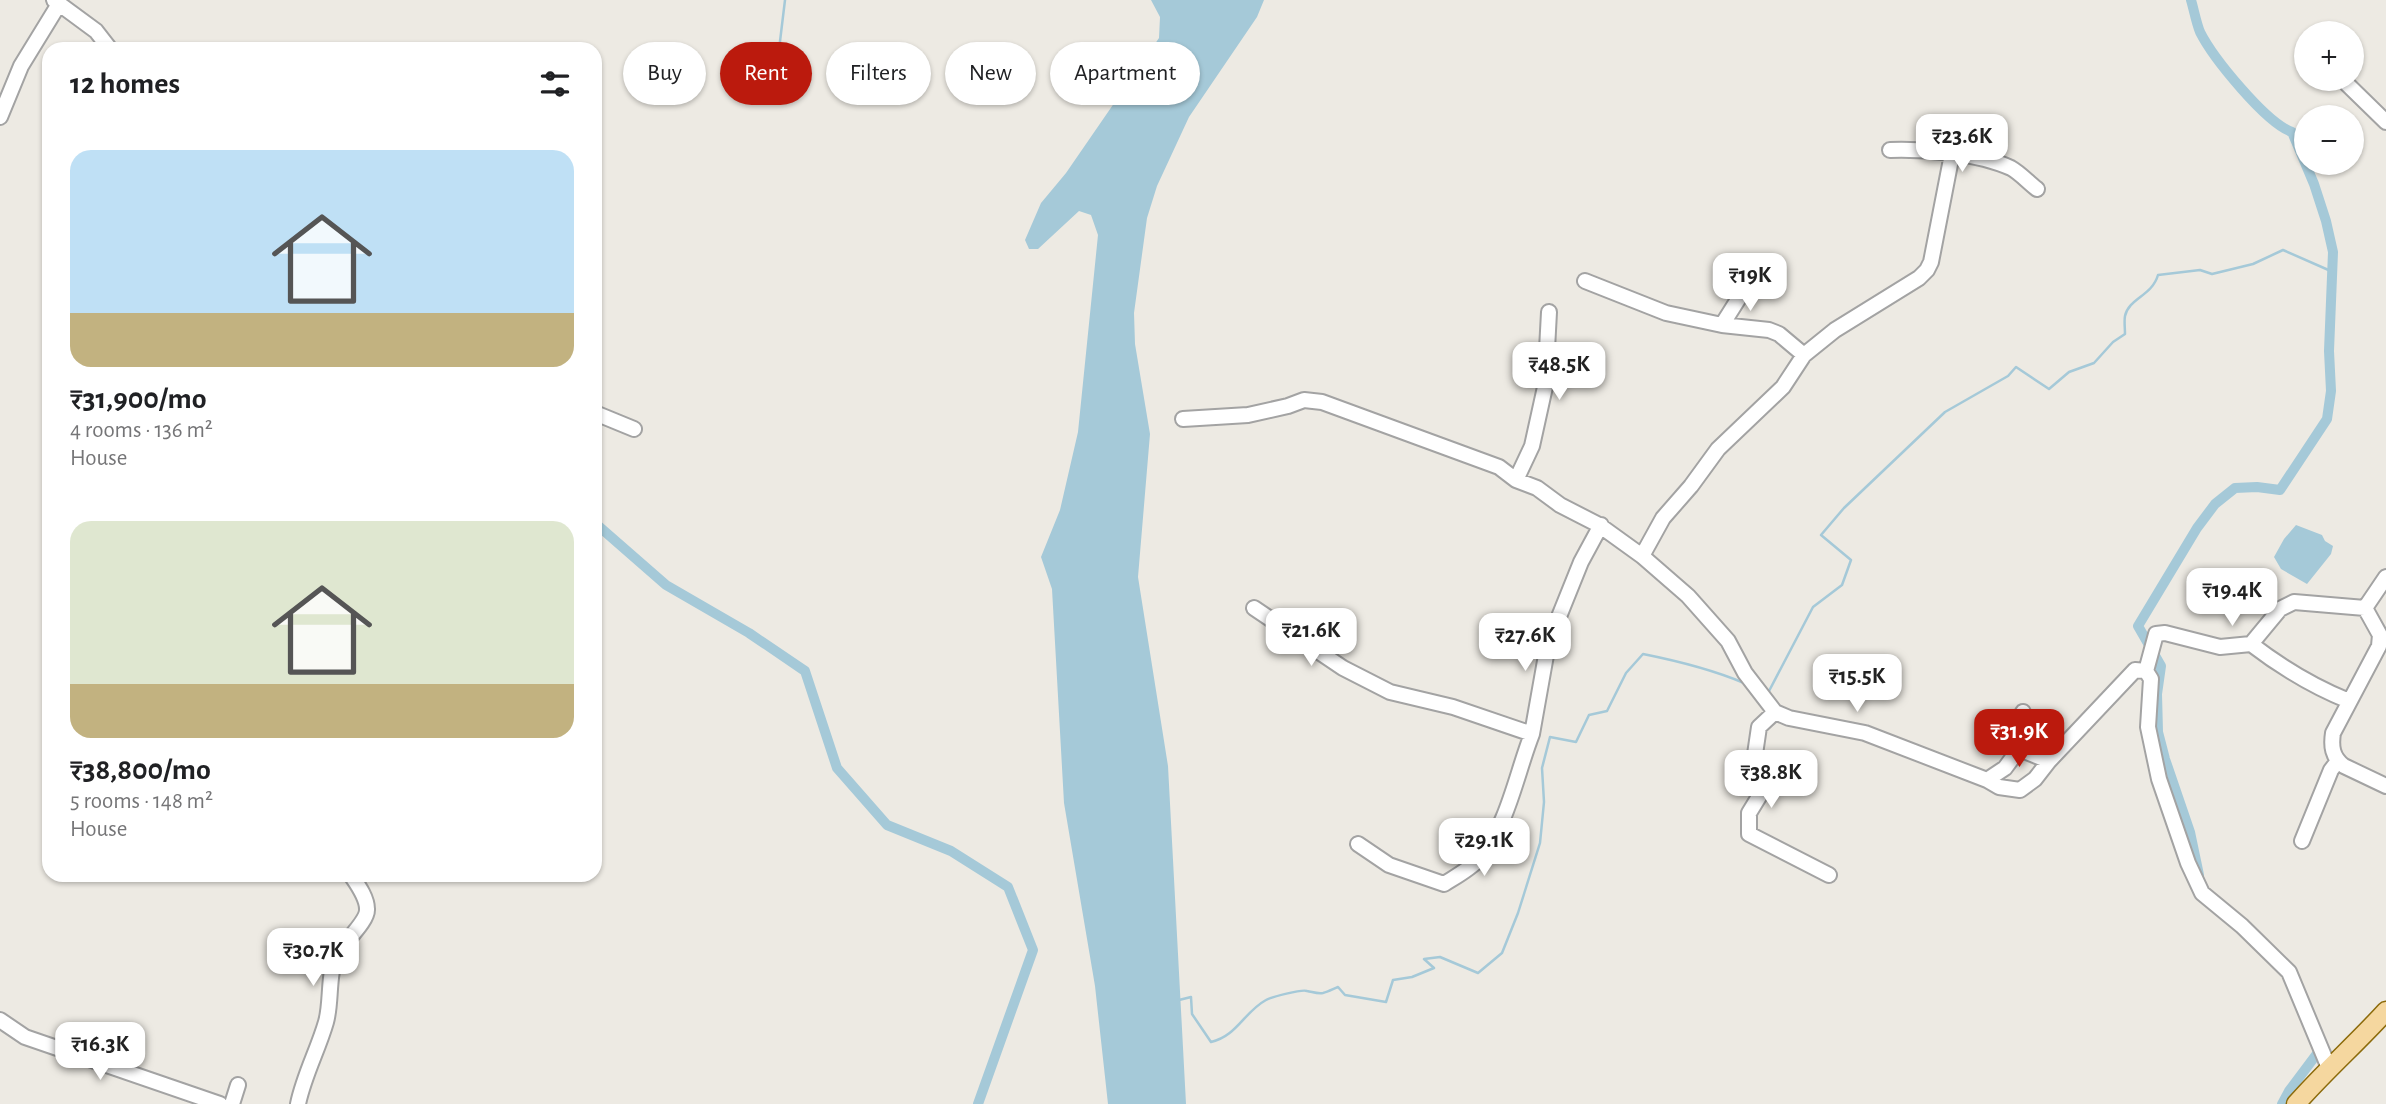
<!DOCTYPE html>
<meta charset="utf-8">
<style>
body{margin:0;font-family:"Alegreya Sans",sans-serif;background:#f2f2f2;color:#202124;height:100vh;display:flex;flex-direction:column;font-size:26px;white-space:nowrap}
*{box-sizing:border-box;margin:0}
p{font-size:23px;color:#757577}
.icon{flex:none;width:38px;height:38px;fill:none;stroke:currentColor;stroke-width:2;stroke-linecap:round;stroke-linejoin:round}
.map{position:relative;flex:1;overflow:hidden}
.sheet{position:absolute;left:42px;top:42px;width:560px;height:840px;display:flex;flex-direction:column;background:#fff;border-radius:21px;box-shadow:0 2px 5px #0004}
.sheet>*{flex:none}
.guide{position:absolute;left:623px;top:42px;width:665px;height:63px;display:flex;gap:14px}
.fabs{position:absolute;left:2294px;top:21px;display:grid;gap:14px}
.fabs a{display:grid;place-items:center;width:70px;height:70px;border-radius:50%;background:#fff;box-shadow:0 2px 5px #0004;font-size:35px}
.price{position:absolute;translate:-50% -60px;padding:0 16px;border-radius:14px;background:#fff;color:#222;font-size:23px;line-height:46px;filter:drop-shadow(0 2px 4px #0008)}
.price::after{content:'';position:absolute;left:50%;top:42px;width:21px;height:16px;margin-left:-10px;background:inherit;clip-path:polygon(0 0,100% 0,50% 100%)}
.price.selected{background:#bb1a0d;color:#fff}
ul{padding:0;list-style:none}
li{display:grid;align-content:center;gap:14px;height:371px;padding:0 28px}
li span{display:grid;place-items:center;height:217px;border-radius:21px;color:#555}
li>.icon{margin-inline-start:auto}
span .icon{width:126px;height:126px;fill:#fffc;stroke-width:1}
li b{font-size:30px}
h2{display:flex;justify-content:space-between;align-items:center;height:84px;padding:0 28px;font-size:30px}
.tag{padding:0 24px;border-radius:32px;background:#fff;box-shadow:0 2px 5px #0004;font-size:24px;line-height:63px}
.tag.selected{background:#bb1a0d;color:#fff}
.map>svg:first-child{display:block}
.water{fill:#a5c9d8}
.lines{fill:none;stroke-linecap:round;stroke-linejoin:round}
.stream{stroke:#a5c9d8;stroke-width:2.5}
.canal{stroke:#a5c9d8;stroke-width:10}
.minor-casing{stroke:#a3a3a3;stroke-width:18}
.major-casing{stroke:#8b6a0a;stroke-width:21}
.minor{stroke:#fff;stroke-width:14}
.major{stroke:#f5d79f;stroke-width:18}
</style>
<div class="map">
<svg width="2386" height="1104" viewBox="0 0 2386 1104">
<rect width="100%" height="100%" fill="#edeae3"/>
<path class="water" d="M 1151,0 L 1264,0 L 1257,17 L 1189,117 L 1157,186 L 1147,218 L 1134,313 L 1135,344 L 1150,434 L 1138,577 L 1168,766 L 1186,1104 L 1108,1104 L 1095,986 L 1064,803 L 1052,589 L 1041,557 L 1060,510 L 1078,432 L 1098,235 L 1091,215 L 1079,211 L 1038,249 L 1029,249 L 1025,240 L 1041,203 L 1066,173 L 1159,38 L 1160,17 Z
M 2296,525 L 2322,535 L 2325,541 L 2333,546 L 2331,554 L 2307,584 L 2281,569 L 2274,557 L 2284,539 Z"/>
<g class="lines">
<path class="stream" d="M 773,99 L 785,0
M 1768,693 L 1813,607 L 1842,585 L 1851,560 L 1821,535 L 1844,508 L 1945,412 L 2008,376 L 2016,367 L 2049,389 L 2069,372 L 2094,363 L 2113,342 L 2125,334 C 2125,328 2124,321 2125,316 C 2129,298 2152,296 2158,275 L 2200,270 L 2212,274 L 2253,264 L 2283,250 L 2333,272
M 1179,1000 L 1191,997 L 1192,1014 L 1211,1042 C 1237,1036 1244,1012 1266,1000 C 1271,997 1302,989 1307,991 C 1313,992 1317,994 1323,993 C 1328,992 1333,989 1338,987 L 1345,995 L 1386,1002 L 1393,980 L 1412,977 L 1434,968 L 1424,959 L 1440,957 L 1478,973 L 1502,953 L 1518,913 L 1540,843 L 1544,802 L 1542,768 L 1550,737 L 1576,742 L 1589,715 L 1607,711 L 1626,673 L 1643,654 C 1678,661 1711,669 1744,683"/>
<path class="canal" d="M 2191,0 C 2194,10 2196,22 2200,32 C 2213,58 2266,123 2292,132 L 2314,184 L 2326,221 L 2333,252 L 2329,351 L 2331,391 L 2327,419 L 2280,490 L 2257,487 L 2235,488 L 2215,504 L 2197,528 L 2138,626 L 2161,666 L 2157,694 L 2158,732 L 2165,759 L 2190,832 L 2199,875
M 595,523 L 666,585 L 749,633 L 805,671 L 837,768 L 887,825 L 951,851 L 1008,887 L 1033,950 L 978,1104
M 2282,1104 L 2289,1091 L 2322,1047"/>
<defs>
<path id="minor" d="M 54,0 L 96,31 L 110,49
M 2347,84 L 2386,122
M 0,117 L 21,66 L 59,4
M 1890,150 C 1926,149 1978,153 2011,168 C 2020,173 2029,183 2037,189
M 1585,281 L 1666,313 L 1722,325 L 1769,330 L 1779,334 L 1804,355
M 1722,325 L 1749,282
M 595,413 L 634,429
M 1183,419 L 1248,415 L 1288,406 L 1304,400 L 1322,402 L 1499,467 L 1516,480 L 1537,488 L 1560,505 L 1599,525 L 1642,556 L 1688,596 L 1728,641 L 1745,673 L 1775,712 L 1789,718 L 1865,733 L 1987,780 L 2005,768 L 2019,749 L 2049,761 L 2135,670 L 2146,671 L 2151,679 L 2148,727 L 2159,779 L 2188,863 L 2202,893 L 2242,926 L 2289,972 L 2329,1068
M 1516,480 L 1532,446 L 1545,387 L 1549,312
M 1642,556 L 1663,518 L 1691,486 L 1718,449 L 1783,387 L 1804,355 L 1835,330 L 1919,278 L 1927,270 L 1931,262 L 1952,154
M 2386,577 L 2365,608 L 2380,635 L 2379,646 L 2333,733 C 2331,746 2332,757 2344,766 L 2386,786
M 1254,608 L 1343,668 L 1390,692 L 1453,707 L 1532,734 L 1548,644 L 1581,562 L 1601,525
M 2251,644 L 2280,609 L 2294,602 L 2365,608
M 2146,671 L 2156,634 L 2165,633 L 2220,647 L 2251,644 C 2281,667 2314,687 2349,701
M 1775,712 L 1759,727 L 1754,761 L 1761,783 L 1760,795 L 1749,813 L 1749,834 L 1829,875
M 2019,749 L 2011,734 L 2023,712
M 1987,780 L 1999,787 L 2020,790 L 2035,779 L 2049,761
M 2302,841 L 2331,770 L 2338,761
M 1358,844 L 1389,865 L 1444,884 C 1455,877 1470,869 1479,859 C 1508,825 1516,775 1532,734
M 0,1020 L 25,1037 L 220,1104
M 232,1104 L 238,1085
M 298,1104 C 304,1075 318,1050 326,1022 C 332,1001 327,973 338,953 C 345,941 368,921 367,909 C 367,897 357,884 351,875"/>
<path id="major" d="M 2296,1104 C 2325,1071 2357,1043 2386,1011"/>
</defs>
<use href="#minor" class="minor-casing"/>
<use href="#major" class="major-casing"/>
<use href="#minor" class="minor"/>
<use href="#major" class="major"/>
</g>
</svg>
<div class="fabs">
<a>+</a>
<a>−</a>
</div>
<b class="price" style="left:1962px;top:174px">₹23.6K</b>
<b class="price" style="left:1750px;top:313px">₹19K</b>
<b class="price" style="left:1559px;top:402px">₹48.5K</b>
<b class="price" style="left:2232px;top:628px">₹19.4K</b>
<b class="price" style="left:1311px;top:668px">₹21.6K</b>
<b class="price" style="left:1525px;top:673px">₹27.6K</b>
<b class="price" style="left:1857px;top:714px">₹15.5K</b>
<b class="price selected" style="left:2019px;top:769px">₹31.9K</b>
<b class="price" style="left:1771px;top:810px">₹38.8K</b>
<b class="price" style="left:1484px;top:878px">₹29.1K</b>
<b class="price" style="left:313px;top:988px">₹30.7K</b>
<b class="price" style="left:100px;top:1082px">₹16.3K</b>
<div class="guide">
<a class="tag">Buy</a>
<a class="tag selected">Rent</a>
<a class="tag">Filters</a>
<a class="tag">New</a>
<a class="tag">Apartment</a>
</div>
<section class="sheet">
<h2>12 homes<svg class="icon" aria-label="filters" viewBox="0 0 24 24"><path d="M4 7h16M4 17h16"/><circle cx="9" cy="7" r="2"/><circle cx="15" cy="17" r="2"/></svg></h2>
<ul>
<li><span style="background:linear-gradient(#bfe0f5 75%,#c2b280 0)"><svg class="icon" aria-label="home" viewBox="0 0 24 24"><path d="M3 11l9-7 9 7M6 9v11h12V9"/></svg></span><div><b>₹31,900/mo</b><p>4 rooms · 136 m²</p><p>House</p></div></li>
<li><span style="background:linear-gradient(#dfe7d0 75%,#c2b280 0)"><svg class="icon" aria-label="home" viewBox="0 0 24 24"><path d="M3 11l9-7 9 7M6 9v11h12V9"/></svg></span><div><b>₹38,800/mo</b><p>5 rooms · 148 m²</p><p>House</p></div></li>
</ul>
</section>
</div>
